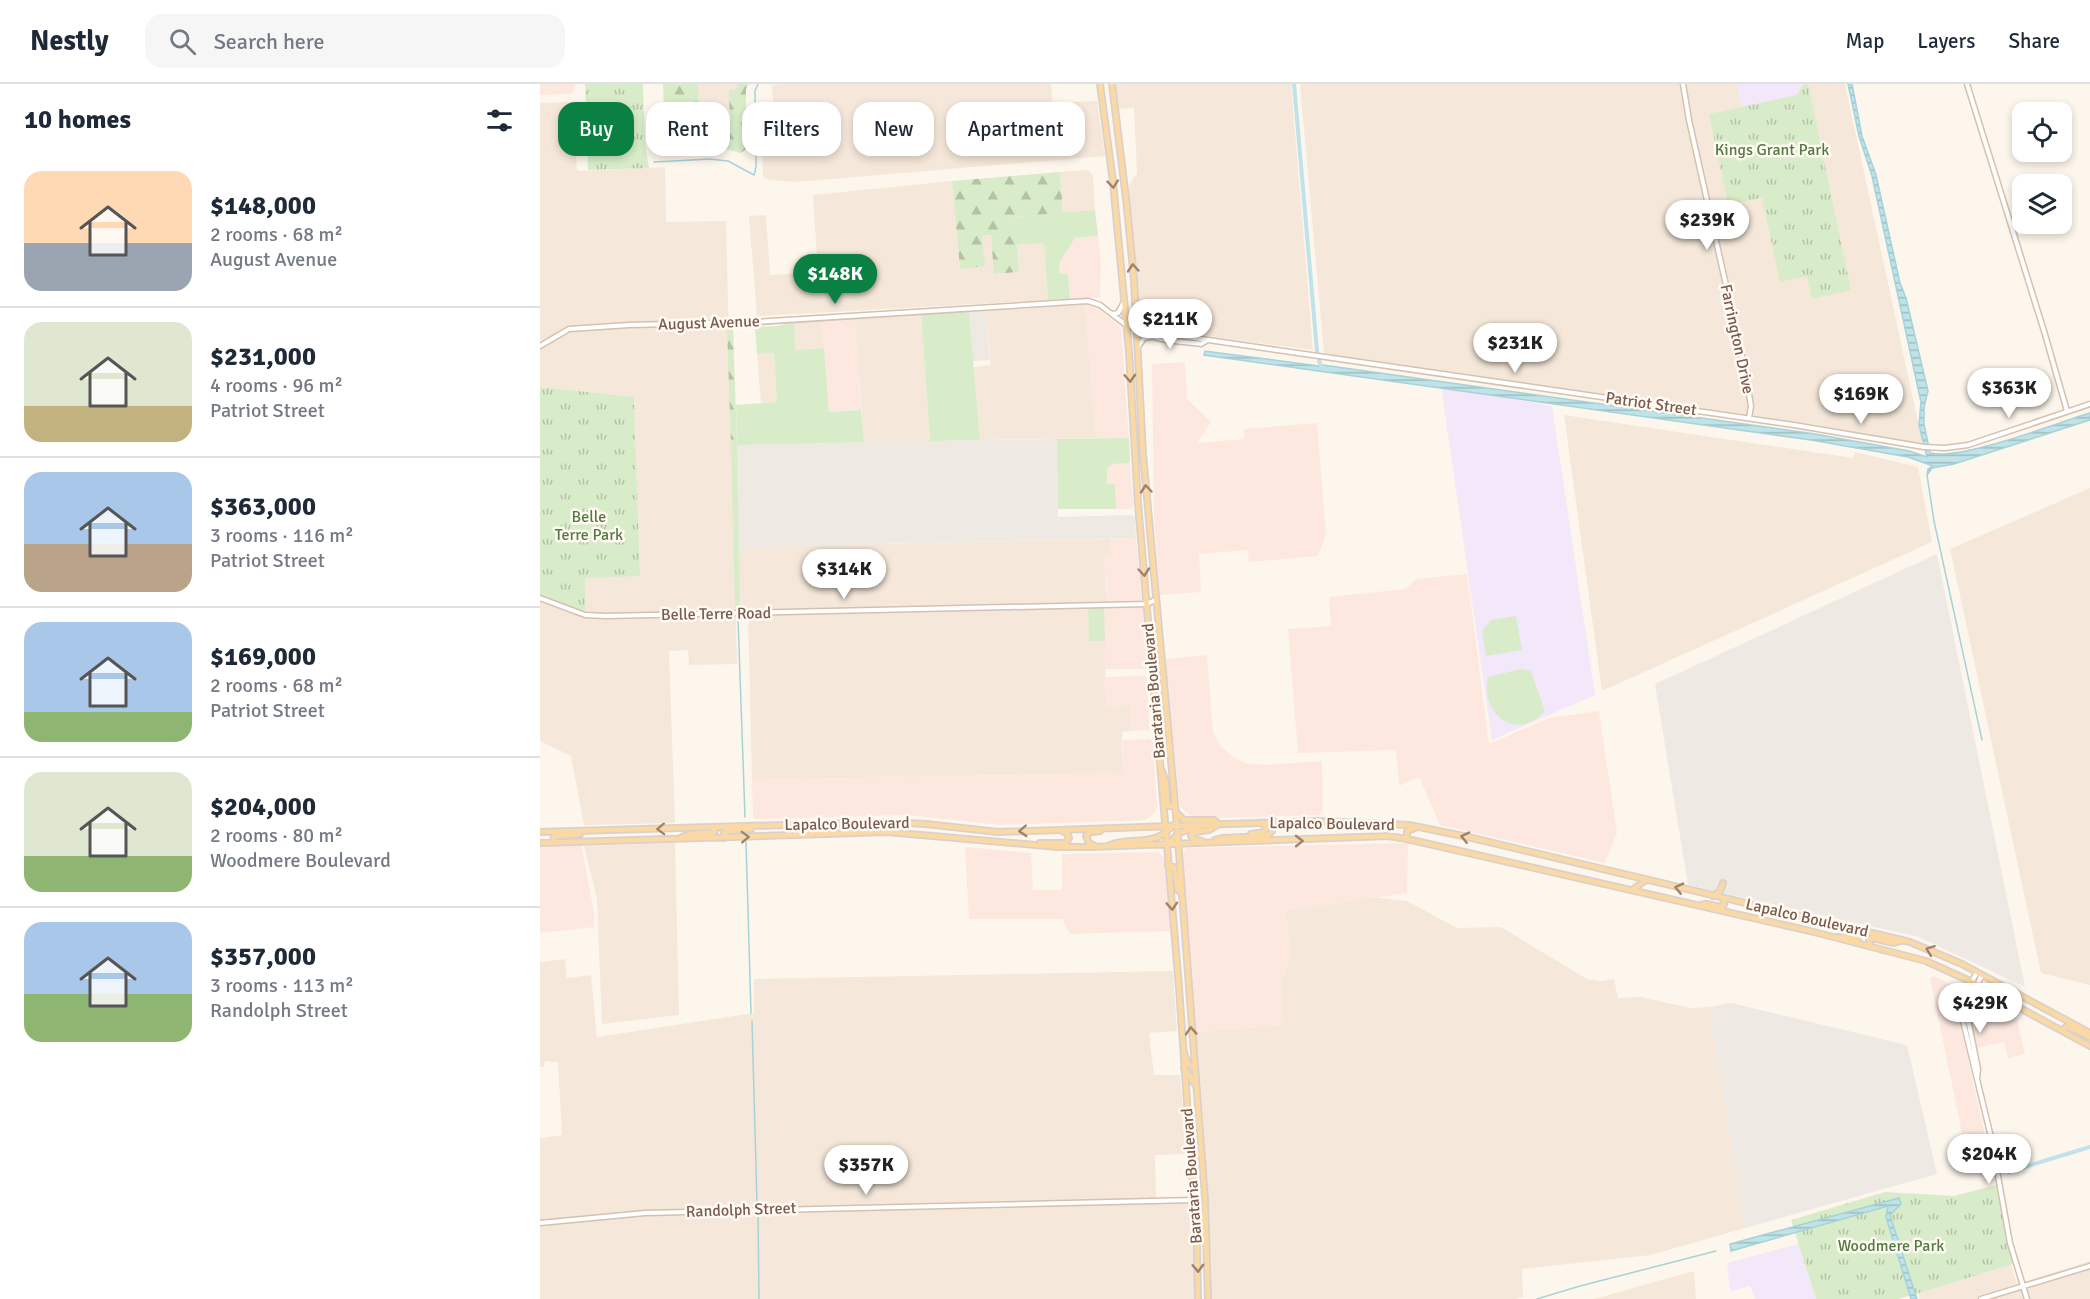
<!DOCTYPE html>
<meta charset="utf-8">
<style>
body{margin:0;font-family:Signika,sans-serif;background:#f6f6f7;color:#1f2937;height:100vh;display:flex;flex-direction:column;font-size:22px;white-space:nowrap}
*{box-sizing:border-box;margin:0}
p{font-size:20px;color:#747a83}
.icon{flex:none;width:33px;height:33px;fill:none;stroke:currentColor;stroke-width:2;stroke-linecap:round;stroke-linejoin:round}
.map{position:relative;flex:1;overflow:hidden}
.drawer{display:flex;flex-direction:column;background:#fff;width:540px}
.drawer>*{flex:none}
.hud{position:absolute;left:18px;top:18px;width:570px;height:54px;display:flex;gap:12px}
.fabs{position:absolute;left:1472px;top:18px;display:grid;gap:12px}
.fabs a{display:grid;place-items:center;width:60px;height:60px;border-radius:12px;background:#fff;box-shadow:0 3px 9px #0003;font-size:30px}
.price{position:absolute;translate:-50% -51px;padding:0 14px;border-radius:21px;background:#fff;color:#222;font-size:20px;line-height:39px;filter:drop-shadow(0 2px 3px #0008)}
.price::after{content:'';position:absolute;left:50%;top:36px;width:18px;height:14px;margin-left:-9px;background:inherit;clip-path:polygon(0 0,100% 0,50% 100%)}
.price.on{background:#0b8043;color:#fff}
ul{padding:0;list-style:none}
li{display:flex;align-items:center;gap:18px;height:150px;padding:0 24px}
li+li{border-top:2px solid #e0e1e3}
li span{display:grid;place-items:center;flex:none;width:168px;height:120px;border-radius:18px;color:#555}
li>.icon{margin-inline-start:auto}
span .icon{width:72px;height:72px;fill:#fffc;stroke-width:1}
li b{font-size:26px}
h2{display:flex;justify-content:space-between;align-items:center;height:72px;padding:0 24px;font-size:26px}
.tag{padding:0 21px;border-radius:18px;background:#fff;box-shadow:0 3px 9px #0003;font-size:21px;line-height:54px}
.tag.on{background:#0b8043;color:#fff}
header{display:flex;align-items:center;gap:36px;box-sizing:border-box;height:84px;padding:0 30px;background:#fff;border-bottom:2px solid #e0e1e3}
header strong{font-size:28px}
nav{display:flex;gap:33px;margin-inline-start:auto;font-size:21px}
.search{width:420px;height:54px;background:#f6f6f7;display:flex;align-items:center;gap:15px;box-sizing:border-box;padding:0 21px;border-radius:18px;color:#747a83;font-size:22px}
main{display:flex;flex:1;min-height:0}
.map>svg:first-child{display:block}
.residential{fill:#f5e8da}
.commercial{fill:#fde8e0}
.industrial{fill:#efe9e4}
.education{fill:#f3e8fa}
.grass{fill:#d8ecc9}
.forest{fill:url(#forest-firs)}
.park{fill:url(#park-tufts)}
.water{fill:url(#water-rules);stroke:#a5d3da;stroke-width:1.5}
.lines{fill:none;stroke-linecap:round;stroke-linejoin:round}
.stream{stroke:#a5d3da;stroke-width:1.5}
.canal{stroke:#bfe3e8;stroke-width:4}
.secondary-casing{stroke:#d6c0b0;stroke-width:7}
.primary-casing{stroke:#dad1cd;stroke-width:8}
.secondary{stroke:#fff;stroke-width:4}
.primary{stroke:#fbd9a5;stroke-width:4.5}
.oneway{stroke:#a18267}
.labels{text-anchor:middle;dominant-baseline:central;stroke-width:5;stroke-linejoin:round;paint-order:stroke}
.park-label{font-size:16px;fill:#537a41;stroke:#fffaf3}
.street-label{font-size:16px;fill:#7a5c4d;stroke:#fffaf3}
</style>
<header>
<strong>Nestly</strong>
<div class="search"><svg class="icon" aria-label="search" viewBox="0 0 24 24"><circle cx="10" cy="10" r="6"/><path d="M15 15l6 6"/></svg>Search here</div>
<nav><a>Map</a><a>Layers</a><a>Share</a></nav>
</header>
<main>
<section class="drawer">
<h2>10 homes<svg class="icon" aria-label="filters" viewBox="0 0 24 24"><path d="M4 7h16M4 17h16"/><circle cx="9" cy="7" r="2"/><circle cx="15" cy="17" r="2"/></svg></h2>
<ul>
<li><span style="background:linear-gradient(#ffd9b3 60%,#9aa5b1 0)"><svg class="icon" aria-label="home" viewBox="0 0 24 24"><path d="M3 11l9-7 9 7M6 9v11h12V9"/></svg></span><div><b>$148,000</b><p>2 rooms · 68 m²</p><p>August Avenue</p></div></li>
<li><span style="background:linear-gradient(#dfe7d0 70%,#c2b280 0)"><svg class="icon" aria-label="home" viewBox="0 0 24 24"><path d="M3 11l9-7 9 7M6 9v11h12V9"/></svg></span><div><b>$231,000</b><p>4 rooms · 96 m²</p><p>Patriot Street</p></div></li>
<li><span style="background:linear-gradient(#a9c7e8 60%,#b9a48a 0)"><svg class="icon" aria-label="home" viewBox="0 0 24 24"><path d="M3 11l9-7 9 7M6 9v11h12V9"/></svg></span><div><b>$363,000</b><p>3 rooms · 116 m²</p><p>Patriot Street</p></div></li>
<li><span style="background:linear-gradient(#a9c7e8 75%,#8fb573 0)"><svg class="icon" aria-label="home" viewBox="0 0 24 24"><path d="M3 11l9-7 9 7M6 9v11h12V9"/></svg></span><div><b>$169,000</b><p>2 rooms · 68 m²</p><p>Patriot Street</p></div></li>
<li><span style="background:linear-gradient(#dfe7d0 70%,#8fb573 0)"><svg class="icon" aria-label="home" viewBox="0 0 24 24"><path d="M3 11l9-7 9 7M6 9v11h12V9"/></svg></span><div><b>$204,000</b><p>2 rooms · 80 m²</p><p>Woodmere Boulevard</p></div></li>
<li><span style="background:linear-gradient(#a9c7e8 60%,#8fb573 0)"><svg class="icon" aria-label="home" viewBox="0 0 24 24"><path d="M3 11l9-7 9 7M6 9v11h12V9"/></svg></span><div><b>$357,000</b><p>3 rooms · 113 m²</p><p>Randolph Street</p></div></li>
</ul>
</section>
<div class="map">
<svg width="1550" height="1215" viewBox="0 0 1550 1215">
<defs>
<pattern id="forest-firs" width="22" height="20" patternUnits="userSpaceOnUse" patternTransform="scale(1.5)"><rect width="22" height="20" fill="#d8ecc9"/><path d="M5 1l3.5 6h-7zM16 11l3.5 6h-7z" fill="#b4c2a5"/></pattern>
<pattern id="park-tufts" width="24" height="20" patternUnits="userSpaceOnUse" patternTransform="scale(1.5)"><rect width="24" height="20" fill="#d8ecc9"/><path d="M3 7l-1-3M5 7V3M7 7l1-3M15 17l-1-3M17 17v-4M19 17l1-3" fill="none" stroke="#b4c2a5"/></pattern>
<pattern id="water-rules" width="6" height="5" patternUnits="userSpaceOnUse" patternTransform="scale(1.5)"><rect width="6" height="5" fill="#bfe3e8"/><path d="M0 2.5h6" fill="none" stroke="#a0bbbe"/></pattern>
</defs>
<rect width="100%" height="100%" fill="#fdf6ec"/>
<path class="residential" d="M 158,0 L 197,0 L 197,5 L 189,6 L 190,51 L 159,52 Z
M 246,0 L 511,0 L 514,42 L 534,40 L 533,18 L 557,17 L 565,72 L 256,98 L 229,96 L 223,93 L 221,31 L 234,30 L 232,1 Z
M 572,0 L 751,0 L 773,266 L 612,245 L 612,242 L 599,240 L 588,103 L 597,89 L 594,24 L 575,25 Z
M 760,0 L 1305,0 L 1383,361 L 1272,340 L 784,270 Z
M 33,18 L 37,87 L 125,83 L 126,138 L 186,137 L 197,580 L 149,581 L 148,566 L 129,567 L 135,739 L 44,741 L 31,672 L 0,657 L 0,510 L 45,529 L 45,494 L 100,491 L 94,313 L 0,303 L 0,19 Z
M 548,86 L 553,91 L 555,126 L 523,129 L 520,88 Z
M 412,97 L 420,185 L 442,152 L 451,151 L 455,190 L 479,188 L 476,161 L 504,159 L 508,216 L 217,232 L 209,132 L 226,131 L 230,191 L 278,188 L 273,111 Z
M 545,220 L 556,354 L 440,356 L 434,283 L 451,281 L 446,227 Z
M 381,230 L 390,357 L 324,358 L 314,234 Z
M 281,236 L 284,264 L 256,266 L 254,238 Z
M 234,269 L 237,318 L 221,319 L 217,270 Z
M 1024,331 L 1313,374 L 1315,368 L 1378,383 L 1392,458 L 1062,607 Z
M 1550,404 L 1550,901 L 1501,889 L 1410,465 Z
M 570,455 L 571,472 L 564,472 L 567,517 L 548,518 L 549,557 L 565,557 L 566,623 L 590,622 L 590,647 L 582,648 L 583,689 L 212,696 L 208,526 L 200,525 L 198,463 Z
M 135,759 L 139,931 L 62,940 L 57,815 L 44,762 Z
M 833,813 L 867,817 L 917,844 L 961,843 L 1047,895 L 1061,897 L 1074,895 L 1078,914 L 1101,913 L 1150,924 L 1169,923 L 1205,1144 L 1111,1171 L 982,1185 L 983,1213 L 975,1215 L 671,1215 L 670,1164 L 655,948 L 743,941 L 740,901 L 751,869 L 745,827 Z
M 25,875 L 27,894 L 51,891 L 57,953 L 214,929 L 214,895 L 633,887 L 637,947 L 609,949 L 614,991 L 640,991 L 647,1070 L 615,1071 L 616,1113 L 650,1113 L 655,1183 L 654,1215 L 0,1215 L 0,1054 L 22,1051 L 18,978 L 5,977 L 4,983 L 0,983 L 0,878 Z
M 1550,1177 L 1550,1215 L 1380,1215 L 1378,1209 L 1471,1180 L 1477,1200 Z
M 1154,1187 L 1156,1215 L 1054,1215 Z"/>
<path class="commercial" d="M 0,0 L 35,0 L 35,4 L 31,10 L 0,11 Z
M 558,152 L 561,179 L 560,213 L 530,215 L 528,190 L 520,190 L 519,179 L 535,154 Z
M 545,220 L 556,223 L 581,244 L 589,354 L 556,354 Z
M 314,234 L 321,326 L 289,328 L 281,236 Z
M 645,278 L 647,315 L 671,338 L 657,359 L 704,355 L 704,345 L 777,339 L 786,451 L 778,472 L 709,478 L 708,466 L 659,470 L 661,508 L 620,511 L 614,434 L 612,280 Z
M 590,379 L 594,422 L 591,425 L 576,425 L 575,400 L 567,400 L 567,385 L 572,380 Z
M 596,454 L 602,515 L 600,517 L 567,517 L 567,498 L 565,497 L 564,472 L 571,471 L 570,455 Z
M 927,490 L 949,660 L 1009,634 L 1059,627 L 1077,749 L 1065,779 L 900,741 L 879,693 L 859,702 L 856,666 L 758,669 L 748,545 L 791,542 L 789,513 L 865,505 L 877,495 Z
M 601,522 L 603,524 L 607,585 L 565,585 L 564,523 Z
M 667,571 L 673,648 L 681,662 L 693,673 L 706,679 L 723,681 L 782,677 L 783,727 L 779,731 L 659,734 L 650,731 L 640,723 L 625,575 Z
M 606,592 L 610,646 L 590,647 L 590,622 L 566,623 L 566,593 Z
M 610,655 L 613,659 L 617,722 L 615,729 L 606,736 L 461,741 L 367,731 L 214,735 L 213,733 L 212,696 L 583,689 L 583,656 Z
M 868,759 L 867,809 L 745,827 L 751,869 L 740,901 L 743,941 L 655,948 L 643,775 L 643,769 L 646,764 Z
M 41,760 L 54,829 L 54,843 L 0,849 L 0,761 Z
M 425,763 L 491,769 L 493,806 L 522,806 L 522,770 L 619,768 L 625,776 L 630,847 L 530,850 L 522,835 L 429,835 Z
M 1394,892 L 1419,905 L 1416,923 L 1450,1073 L 1428,1078 L 1390,894 Z
M 1440,911 L 1476,931 L 1485,970 L 1468,974 L 1464,958 L 1436,964 L 1429,932 L 1433,914 Z"/>
<path class="industrial" d="M 429,227 L 446,227 L 450,276 L 433,277 Z
M 517,355 L 518,433 L 592,431 L 595,433 L 596,454 L 198,463 L 197,360 Z
M 1397,470 L 1485,903 L 1379,853 L 1148,801 L 1115,600 Z
M 1191,919 L 1367,961 L 1397,1090 L 1205,1144 L 1169,923 Z"/>
<path class="education" d="M 1197,0 L 1268,0 L 1263,1 L 1257,11 L 1202,23 Z
M 901,302 L 1012,322 L 1055,611 L 952,656 Z
M 1259,1160 L 1276,1215 L 1215,1215 L 1210,1202 L 1190,1207 L 1187,1179 Z"/>
<path class="grass" d="M 555,126 L 558,152 L 535,154 L 519,179 L 520,190 L 528,190 L 530,215 L 508,216 L 504,159 L 476,161 L 474,133 Z
M 429,227 L 440,356 L 390,357 L 381,230 Z
M 254,238 L 256,266 L 284,264 L 289,328 L 321,326 L 324,358 L 197,361 L 200,525 L 195,525 L 191,361 L 197,360 L 196,321 L 237,318 L 234,269 L 217,270 L 215,243 L 237,242 Z
M 589,354 L 590,379 L 572,380 L 567,385 L 567,400 L 575,400 L 576,425 L 518,425 L 517,355 Z
M 564,523 L 565,557 L 549,557 L 548,524 Z
M 976,532 L 982,566 L 946,572 L 942,547 L 951,536 Z
M 981,585 L 991,587 L 1005,628 C 975,658 940,630 948,593 Z"/>
<path class="forest" d="M 123,0 L 158,0 L 160,52 L 190,51 L 189,6 L 197,5 L 197,0 L 209,0 L 206,5 L 206,65 L 201,69 L 179,63 L 131,58 L 125,51 Z
M 520,88 L 523,129 L 474,133 L 479,188 L 454,190 L 451,151 L 442,152 L 445,182 L 420,185 L 412,97 Z
M 187,244 L 193,244 L 197,360 L 191,361 Z"/>
<path class="park" d="M 45,0 L 103,0 L 105,60 L 109,84 L 48,86 Z
M 1268,0 L 1311,206 L 1272,215 L 1267,192 L 1240,198 L 1222,114 L 1188,120 L 1169,30 L 1257,11 L 1263,1 Z
M 0,303 L 94,313 L 100,492 L 45,494 L 45,529 L 0,510 Z
M 1460,1100 L 1476,1179 L 1359,1215 L 1276,1215 L 1251,1136 L 1345,1108 L 1414,1112 Z"/>
<path class="water" d="M 1308,0 L 1312,0 L 1322,52 L 1336,91 L 1360,199 L 1366,214 L 1388,307 L 1384,323 L 1384,340 L 1390,369 C 1420,377 1517,339 1550,329 L 1550,336 L 1414,380 L 1392,384 L 1387,391 L 1388,385 L 1393,382 L 1368,373 L 1271,356 L 664,271 L 665,267 L 779,282 L 783,281 L 1275,350 L 1369,367 L 1387,373 L 1379,341 L 1381,318 L 1332,92 L 1319,52 Z
M 1359,1114 L 1361,1120 L 1350,1131 L 1377,1215 L 1371,1215 L 1346,1133 L 1348,1122 L 1191,1167 L 1190,1160 Z"/>
<g class="lines">
<path class="stream" d="M 114,78 L 170,75 L 188,77 L 214,91 L 216,83 L 215,7 L 218,0
M 1387,391 L 1394,437 L 1442,656
M 198,534 L 205,733
M 206,758 L 211,929
M 212,937 L 217,1119
M 218,1131 L 219,1215
M 997,1215 L 1040,1202 L 1176,1167"/>
<path class="canal" d="M 754,0 L 777,267 L 780,280 L 784,285
M 1468,1088 L 1550,1063"/>
<defs>
<path id="secondary" d="M 1143,0 L 1149,36 L 1205,286 L 1211,322 L 1209,334
M 1427,0 L 1504,247 L 1527,327
M 572,230 L 578,229 L 584,218
M 599,245 C 614,258 642,257 661,260 L 666,257
M 0,262 L 29,245 L 89,241 L 216,238 L 548,217 L 560,221 L 586,241 L 627,250 L 1254,341 L 1384,363 L 1405,364 L 1428,361 L 1550,320
M 598,263 L 604,254 L 610,253
M 0,514 L 45,531 L 66,532 L 607,520 L 615,516
M 1437,888 L 1423,914 L 1422,933 L 1451,1053 L 1470,1159 L 1487,1215
M 1437,994 L 1438,985 L 1427,930 L 1429,917 L 1442,891
M 0,1139 L 105,1129 L 654,1116
M 1441,1215 L 1550,1182"/>
<path id="primary" d="M 560,0 L 573,98 L 589,268 L 598,419 L 639,903 L 657,1160 L 658,1215
M 572,0 L 587,123 L 594,196 L 603,370 L 637,742 L 665,1116 L 668,1215
M 616,630 L 621,632 L 624,663 L 629,668
M 622,687 L 626,698 L 627,721 L 628,722 L 635,722
M 636,728 L 644,736 L 674,736 L 679,740
M 0,748 L 350,738 L 386,740 L 458,748 L 779,737 L 869,741 L 928,753 L 1370,858 L 1422,880 L 1550,949
M 257,749 L 283,745 L 283,743 L 281,740
M 711,750 L 724,748 L 726,743 L 722,739
M 142,753 L 150,750 L 172,749 L 175,747 L 172,744
M 184,754 L 184,749 L 187,747 L 211,745
M 867,755 L 867,747 L 875,744
M 675,756 L 683,754 L 727,752 L 732,747 L 733,737
M 662,757 L 652,754 L 651,752 L 654,748 L 669,746 L 679,740
M 13,758 L 14,752 L 40,750
M 0,759 L 347,748 L 518,763 L 550,763 L 848,752 L 867,755 L 1270,847 L 1386,877 L 1430,897 L 1550,962
M 500,759 L 526,759 L 529,754 L 527,749 L 520,746
M 570,761 C 594,752 614,764 633,741
M 555,762 L 549,759 L 546,752 L 551,748 L 560,747
M 628,762 C 636,748 645,745 660,745
M 628,781 L 634,783 L 638,806 L 641,809
M 1092,806 L 1106,796
M 1173,812 L 1180,807 L 1183,799
M 1161,821 L 1166,820 L 1182,823 L 1184,821 L 1184,814
M 1297,853 L 1318,855 L 1320,850 L 1317,845
M 1330,862 L 1329,856 L 1332,854 L 1354,859 L 1360,857
M 1524,948 L 1524,945 L 1527,942 L 1550,953
M 644,969 L 648,980 L 654,984
M 644,984 L 654,999
M 651,1059 L 656,1070 L 660,1071
M 654,1116 L 659,1119 L 662,1139 L 666,1141"/>
</defs>
<use href="#secondary" class="secondary-casing"/>
<use href="#primary" class="primary-casing"/>
<use href="#secondary" class="secondary"/>
<use href="#primary" class="primary"/>
</g>
<defs><path id="oneway-chevron" d="M-2-3.5L2.5 0L-2 3.5" fill="none" stroke-width="1.6" stroke-linecap="round" stroke-linejoin="round" transform="scale(1.5)"/></defs>
<g class="oneway">
<use href="#oneway-chevron" transform="translate(573 100) rotate(84)"/>
<use href="#oneway-chevron" transform="translate(593 184) rotate(-95)"/>
<use href="#oneway-chevron" transform="translate(590 294) rotate(87)"/>
<use href="#oneway-chevron" transform="translate(606 405) rotate(-95)"/>
<use href="#oneway-chevron" transform="translate(604 488) rotate(85)"/>
<use href="#oneway-chevron" transform="translate(121 745) rotate(178)"/>
<use href="#oneway-chevron" transform="translate(483 747) rotate(177)"/>
<use href="#oneway-chevron" transform="translate(205 753) rotate(-2)"/>
<use href="#oneway-chevron" transform="translate(925 753) rotate(-167)"/>
<use href="#oneway-chevron" transform="translate(759 757) rotate(-1)"/>
<use href="#oneway-chevron" transform="translate(1139 804) rotate(-167)"/>
<use href="#oneway-chevron" transform="translate(632 822) rotate(86)"/>
<use href="#oneway-chevron" transform="translate(1390 866) rotate(-159)"/>
<use href="#oneway-chevron" transform="translate(651 947) rotate(-94)"/>
<use href="#oneway-chevron" transform="translate(658 1184) rotate(88)"/>
</g>
<g class="labels">
<g class="park-label">
<text x="1232" y="66">Kings Grant Park</text>
<text x="49" y="433">Belle<tspan x="49" dy="18">Terre Park</tspan></text>
<text x="1351" y="1162">Woodmere Park</text>
</g>
<g class="street-label">
<text transform="translate(169 239) rotate(-2)">August Avenue</text>
<text transform="translate(1197 255) rotate(78)">Farrington Drive</text>
<text transform="translate(1111 320) rotate(8)">Patriot Street</text>
<text transform="translate(176 530) rotate(-1)">Belle Terre Road</text>
<text transform="translate(614 607) rotate(-95)">Barataria Boulevard</text>
<text transform="translate(307 740) rotate(-1)">Lapalco Boulevard</text>
<text transform="translate(792 740) rotate(1)">Lapalco Boulevard</text>
<text transform="translate(1267 834) rotate(13)">Lapalco Boulevard</text>
<text transform="translate(652 1092) rotate(-94)">Barataria Boulevard</text>
<text transform="translate(201 1126) rotate(-2)">Randolph Street</text>
</g>
</g>
</svg>
<div class="fabs">
<a><svg class="icon" aria-label="locate" viewBox="0 0 24 24"><circle cx="12" cy="12" r="6"/><path d="M12 2v4M12 18v4M2 12h4M18 12h4"/></svg></a>
<a><svg class="icon" aria-label="layers" viewBox="0 0 24 24"><path d="M12 4l9 5-9 5-9-5zM3 14l9 5 9-5"/></svg></a>
</div>
<b class="price" style="left:1167px;top:167px">$239K</b>
<b class="price on" style="left:295px;top:221px">$148K</b>
<b class="price" style="left:630px;top:266px">$211K</b>
<b class="price" style="left:975px;top:290px">$231K</b>
<b class="price" style="left:1469px;top:335px">$363K</b>
<b class="price" style="left:1321px;top:341px">$169K</b>
<b class="price" style="left:304px;top:516px">$314K</b>
<b class="price" style="left:1440px;top:950px">$429K</b>
<b class="price" style="left:1449px;top:1101px">$204K</b>
<b class="price" style="left:326px;top:1112px">$357K</b>
<div class="hud">
<a class="tag on">Buy</a>
<a class="tag">Rent</a>
<a class="tag">Filters</a>
<a class="tag">New</a>
<a class="tag">Apartment</a>
</div>
</div>
</main>
